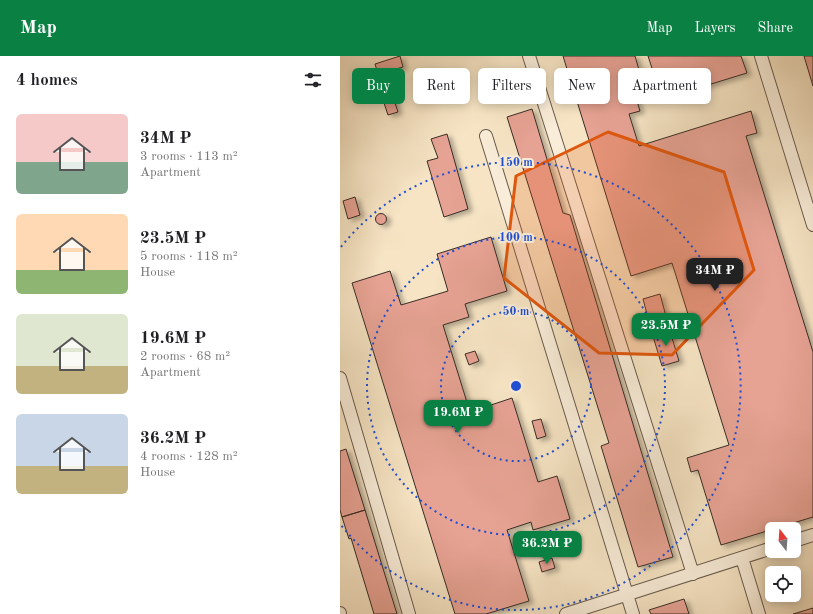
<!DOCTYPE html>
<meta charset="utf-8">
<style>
body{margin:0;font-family:"Old Standard TT",serif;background:#f6f6f6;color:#202124;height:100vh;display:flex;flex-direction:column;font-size:15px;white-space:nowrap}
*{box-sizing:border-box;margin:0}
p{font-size:13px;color:#757577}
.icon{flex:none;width:22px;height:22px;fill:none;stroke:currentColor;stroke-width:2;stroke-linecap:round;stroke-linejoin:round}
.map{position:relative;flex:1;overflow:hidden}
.details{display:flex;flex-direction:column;background:#fff;width:340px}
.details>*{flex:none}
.guide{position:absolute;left:12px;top:12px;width:380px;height:36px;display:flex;gap:8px}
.needle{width:26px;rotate:343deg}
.controls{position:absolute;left:425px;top:466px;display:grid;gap:8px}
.controls a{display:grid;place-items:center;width:36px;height:36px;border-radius:6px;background:#fff;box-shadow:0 2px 10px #0003;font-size:20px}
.price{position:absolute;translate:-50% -34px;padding:0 9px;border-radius:8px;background:#0b8043;color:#fff;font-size:13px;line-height:26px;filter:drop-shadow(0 1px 2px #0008)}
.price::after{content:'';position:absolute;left:50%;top:24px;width:12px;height:9px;margin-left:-6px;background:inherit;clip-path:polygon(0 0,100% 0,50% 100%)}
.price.active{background:#222;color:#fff}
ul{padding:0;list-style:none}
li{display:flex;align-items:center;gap:12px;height:100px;padding:0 16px}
li span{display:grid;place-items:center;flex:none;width:112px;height:80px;border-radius:6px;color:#555}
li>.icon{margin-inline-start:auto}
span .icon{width:48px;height:48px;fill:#fffc;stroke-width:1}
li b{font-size:17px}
h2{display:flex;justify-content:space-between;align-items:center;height:48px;padding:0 16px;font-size:17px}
.pill{padding:0 14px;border-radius:6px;background:#fff;box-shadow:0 2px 10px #0003;font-size:14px;line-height:36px}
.pill.active{background:#0b8043;color:#fff}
header{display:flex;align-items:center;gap:24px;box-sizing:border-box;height:56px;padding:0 20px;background:#0b8043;color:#fff}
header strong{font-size:19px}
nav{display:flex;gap:22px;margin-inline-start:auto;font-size:14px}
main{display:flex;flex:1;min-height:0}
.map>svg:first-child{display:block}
.building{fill:#e6a293;stroke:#382d26;filter:url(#shadow)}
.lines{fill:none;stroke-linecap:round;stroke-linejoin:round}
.minor-casing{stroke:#685b4e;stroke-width:14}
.minor{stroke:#f9edd9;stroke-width:12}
.marked{fill:#df570d;fill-opacity:0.2;stroke:#df570d;stroke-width:3;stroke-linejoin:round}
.ring{fill:none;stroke:#1d4ed8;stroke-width:2;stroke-dasharray:2 4}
.centre{fill:#1d4ed8;stroke:#f9edd9;stroke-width:2}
.ring-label{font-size:12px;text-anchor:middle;font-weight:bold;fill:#1d4ed8;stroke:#f9edd9;stroke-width:4;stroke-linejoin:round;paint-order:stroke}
</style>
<header>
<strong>Map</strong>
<nav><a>Map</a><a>Layers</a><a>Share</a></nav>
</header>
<main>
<section class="details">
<h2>4 homes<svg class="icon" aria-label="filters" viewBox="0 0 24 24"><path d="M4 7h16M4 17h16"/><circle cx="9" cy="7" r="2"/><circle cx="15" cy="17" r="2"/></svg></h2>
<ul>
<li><span style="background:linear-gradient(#f6c9c9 60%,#7fa58c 0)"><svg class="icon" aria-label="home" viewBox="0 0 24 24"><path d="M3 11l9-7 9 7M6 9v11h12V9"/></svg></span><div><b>34M ₽</b><p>3 rooms · 113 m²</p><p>Apartment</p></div></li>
<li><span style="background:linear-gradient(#ffd9b3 70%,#8fb573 0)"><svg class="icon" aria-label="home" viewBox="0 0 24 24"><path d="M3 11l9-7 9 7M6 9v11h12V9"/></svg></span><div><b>23.5M ₽</b><p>5 rooms · 118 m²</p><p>House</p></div></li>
<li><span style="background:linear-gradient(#dfe7d0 65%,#c2b280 0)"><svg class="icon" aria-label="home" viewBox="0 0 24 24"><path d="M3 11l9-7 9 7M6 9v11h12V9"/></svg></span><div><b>19.6M ₽</b><p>2 rooms · 68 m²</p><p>Apartment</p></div></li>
<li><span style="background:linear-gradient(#c9d6e8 65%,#c2b280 0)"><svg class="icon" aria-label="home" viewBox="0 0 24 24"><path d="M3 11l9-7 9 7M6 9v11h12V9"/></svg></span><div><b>36.2M ₽</b><p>4 rooms · 128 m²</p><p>House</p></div></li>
</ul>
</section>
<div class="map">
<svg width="473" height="558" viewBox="0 0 473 558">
<defs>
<filter id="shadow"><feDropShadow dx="4.5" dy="2.5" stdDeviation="2" flood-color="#0004"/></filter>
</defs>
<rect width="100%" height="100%" fill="#f6e4c4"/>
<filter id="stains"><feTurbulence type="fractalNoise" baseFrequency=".005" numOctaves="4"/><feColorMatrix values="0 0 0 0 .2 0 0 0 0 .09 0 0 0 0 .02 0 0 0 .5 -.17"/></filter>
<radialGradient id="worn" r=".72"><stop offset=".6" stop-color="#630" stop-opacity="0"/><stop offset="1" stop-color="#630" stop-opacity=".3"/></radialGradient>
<path class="building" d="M 60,0 L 63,11 L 38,18 L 35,8 Z
M 223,0 L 295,0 L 299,14 L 289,18 L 300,55 L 289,58 L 299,90 L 411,55 L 417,77 L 406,80 L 473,296 L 473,461 L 381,489 L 358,414 L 351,416 L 347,402 L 389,389 L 332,207 L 291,220 Z
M 308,0 L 401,0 L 407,17 L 322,43 Z
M 464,0 L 473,0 L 473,30 Z
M 53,41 L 58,56 L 48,59 L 43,44 Z
M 192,53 L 223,157 L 230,159 L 333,501 L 298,511 L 261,390 L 269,387 L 167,61 Z
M 107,78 L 128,153 L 104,161 L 87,105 L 98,102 L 91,83 Z
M 15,141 L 20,159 L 8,163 L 3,145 Z
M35.5 163a5.5 5.5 0 1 1 11 0a5.5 5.5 0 1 1-11 0Z
M 151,181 L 167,235 L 125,248 L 129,261 L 103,269 L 130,356 L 172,342 L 198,426 L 217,420 L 230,463 L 193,474 L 191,466 L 167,474 L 189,545 L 146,558 L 115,558 L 12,227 L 50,215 L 61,249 L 108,235 L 97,198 Z
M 320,238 L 327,264 L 310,269 L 303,243 Z
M 329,272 L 339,305 L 322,310 L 312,277 Z
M 135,295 L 139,305 L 129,309 L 125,298 Z
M 201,363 L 206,380 L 197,383 L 192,365 Z
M 6,393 L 25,454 L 2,461 L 0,454 L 0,395 Z
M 25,454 L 57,558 L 34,558 L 11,482 L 9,483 L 2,461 Z
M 212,502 L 215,512 L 202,516 L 199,506 Z
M 344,543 L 349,558 L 311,558 L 309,554 Z
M 473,552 L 473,558 L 453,558 Z"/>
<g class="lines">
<defs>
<path id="minor" d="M 189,0 L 353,518
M 421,0 L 473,169
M 146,80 L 293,558
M 0,322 L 69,558
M 454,485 L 473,479
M 402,502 L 419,558
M 0,557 L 0,558
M 226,558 L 432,492"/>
</defs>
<use href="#minor" class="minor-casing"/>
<use href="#minor" class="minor"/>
</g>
<path class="marked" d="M 268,76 L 384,116 L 414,214 L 332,299 L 259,297 L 164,222 L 176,120 Z"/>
<g class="ring">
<circle cx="176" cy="330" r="75"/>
<circle cx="176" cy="330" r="149"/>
<path d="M1 191A224 224 0 1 1 1 469"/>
</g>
<circle cx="176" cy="330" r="6" class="centre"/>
<g class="ring-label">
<text x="176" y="110">150 m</text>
<text x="176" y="185">100 m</text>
<text x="176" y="259">50 m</text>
</g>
<rect width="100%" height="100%" filter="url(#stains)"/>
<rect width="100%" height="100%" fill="url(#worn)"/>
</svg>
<div class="controls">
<a><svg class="needle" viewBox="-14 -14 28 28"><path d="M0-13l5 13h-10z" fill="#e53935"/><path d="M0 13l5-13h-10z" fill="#757577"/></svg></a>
<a><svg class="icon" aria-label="locate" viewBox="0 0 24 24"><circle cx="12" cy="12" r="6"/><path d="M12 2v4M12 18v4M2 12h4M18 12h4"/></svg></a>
</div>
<b class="price active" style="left:375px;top:236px">34M ₽</b>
<b class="price" style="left:326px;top:291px">23.5M ₽</b>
<b class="price" style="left:118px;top:378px">19.6M ₽</b>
<b class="price" style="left:207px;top:509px">36.2M ₽</b>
<div class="guide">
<a class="pill active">Buy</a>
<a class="pill">Rent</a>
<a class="pill">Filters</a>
<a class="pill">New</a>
<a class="pill">Apartment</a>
</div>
</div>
</main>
